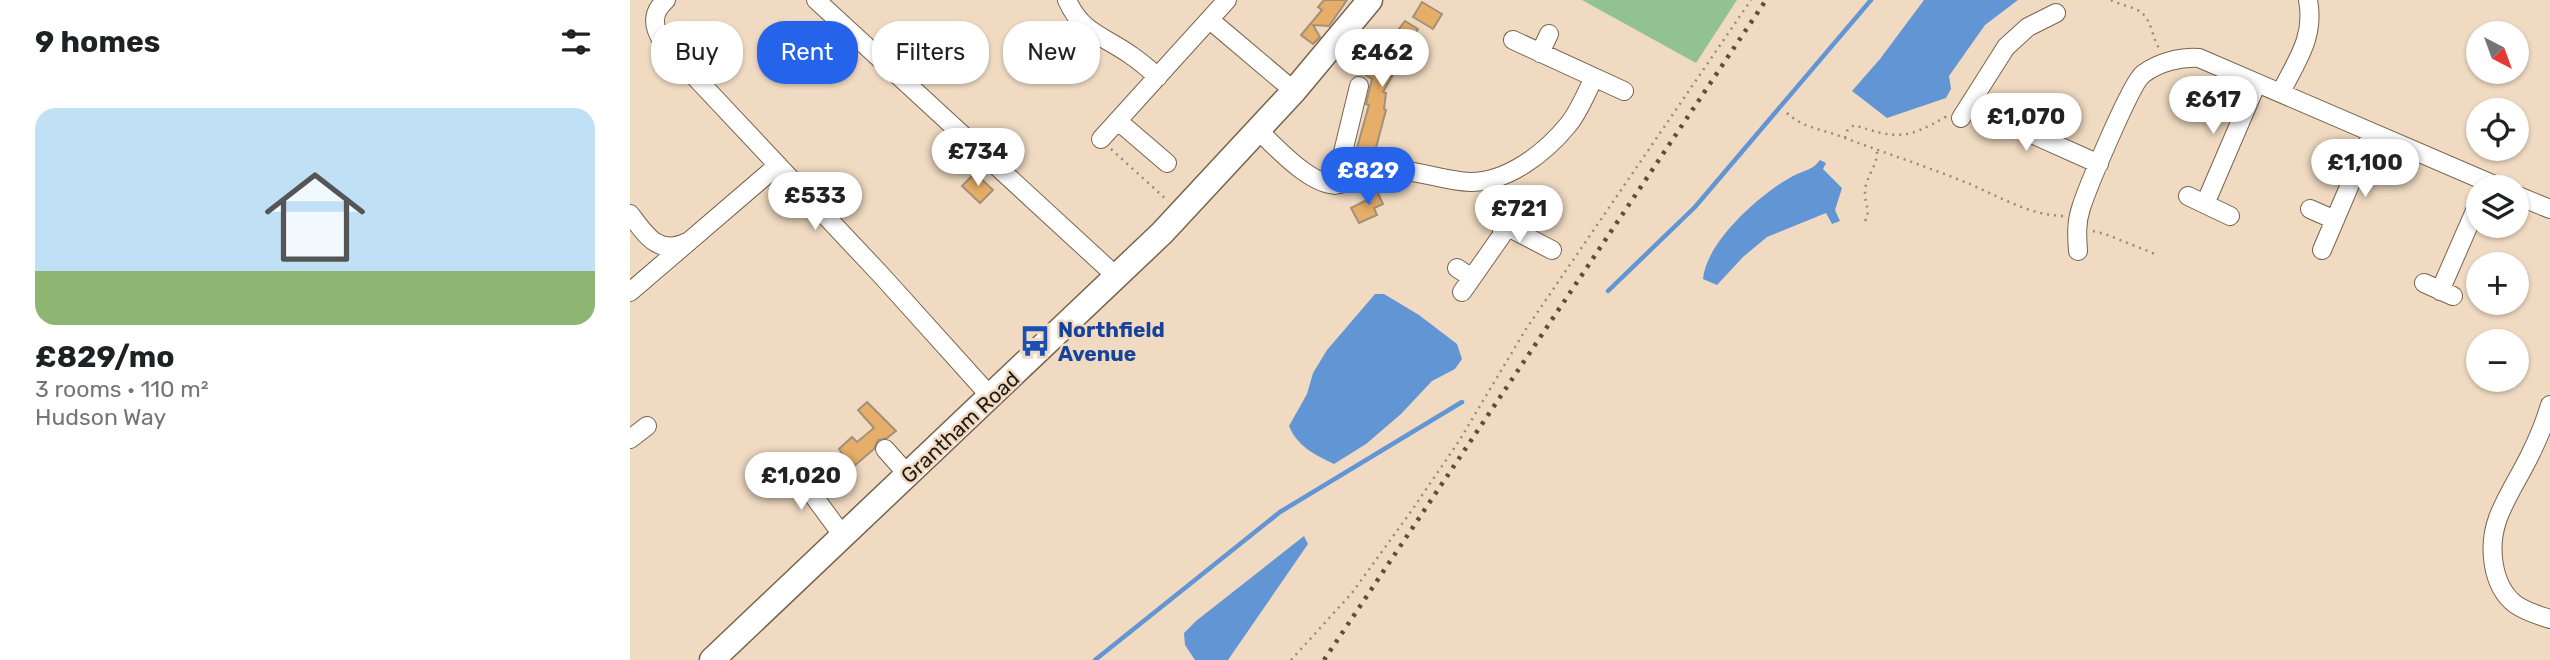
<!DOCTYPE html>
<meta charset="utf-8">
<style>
body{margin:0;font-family:Rubik,sans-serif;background:#f6f6f6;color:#202124;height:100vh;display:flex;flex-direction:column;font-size:26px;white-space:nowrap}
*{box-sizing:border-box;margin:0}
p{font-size:23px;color:#757577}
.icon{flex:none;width:38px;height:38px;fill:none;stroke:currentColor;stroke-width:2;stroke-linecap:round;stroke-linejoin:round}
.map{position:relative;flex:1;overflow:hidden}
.panel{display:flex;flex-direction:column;background:#fff;width:630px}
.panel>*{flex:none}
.top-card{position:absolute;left:21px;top:21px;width:665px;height:63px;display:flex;gap:14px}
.needle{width:46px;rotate:139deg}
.tools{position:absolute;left:1836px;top:21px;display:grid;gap:14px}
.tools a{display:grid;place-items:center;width:63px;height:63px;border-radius:50%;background:#fff;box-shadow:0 2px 5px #0004;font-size:35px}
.price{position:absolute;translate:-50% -60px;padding:0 16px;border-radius:24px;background:#fff;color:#222;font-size:23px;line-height:46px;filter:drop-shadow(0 2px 4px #0008)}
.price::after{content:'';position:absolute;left:50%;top:42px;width:21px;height:16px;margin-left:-10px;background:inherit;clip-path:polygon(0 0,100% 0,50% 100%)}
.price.on{background:#2563eb;color:#fff}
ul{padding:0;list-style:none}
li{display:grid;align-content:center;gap:14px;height:371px;padding:0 35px}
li+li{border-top:2px solid #e0e0e0}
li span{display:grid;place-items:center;height:217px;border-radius:21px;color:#555}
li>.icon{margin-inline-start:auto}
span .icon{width:126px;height:126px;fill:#fffc;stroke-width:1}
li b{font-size:30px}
h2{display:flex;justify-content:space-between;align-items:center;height:84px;padding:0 35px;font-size:30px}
.pill{padding:0 24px;border-radius:28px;background:#fff;box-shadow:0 2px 5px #0004;font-size:24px;line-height:63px}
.pill.on{background:#2563eb;color:#fff}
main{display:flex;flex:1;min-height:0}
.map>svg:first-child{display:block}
.green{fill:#92c193}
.water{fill:#6195d4}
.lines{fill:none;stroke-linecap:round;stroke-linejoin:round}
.stream{stroke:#6195d4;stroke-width:4.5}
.building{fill:#e6ae68;stroke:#a39079;stroke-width:2}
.minor-casing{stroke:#77644e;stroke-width:20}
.highway-casing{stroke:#77644e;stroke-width:27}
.path{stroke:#998a77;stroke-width:2.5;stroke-dasharray:2 5;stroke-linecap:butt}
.minor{stroke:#fff;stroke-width:18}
.highway{stroke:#fff;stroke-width:24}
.rail{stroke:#594e41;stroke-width:4.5;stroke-dasharray:3.5 7;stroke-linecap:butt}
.labels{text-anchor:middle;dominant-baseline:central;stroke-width:5;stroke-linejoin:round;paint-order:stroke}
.transit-label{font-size:21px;font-weight:bold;fill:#164399;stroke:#f0dbc2;text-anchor:start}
.street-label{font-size:21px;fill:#231b12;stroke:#f0dbc2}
</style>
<main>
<section class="panel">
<h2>9 homes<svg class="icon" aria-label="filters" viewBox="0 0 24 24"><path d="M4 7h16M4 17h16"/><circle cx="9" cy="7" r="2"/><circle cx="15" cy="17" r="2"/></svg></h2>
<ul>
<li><span style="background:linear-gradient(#bfe0f5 75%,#8fb573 0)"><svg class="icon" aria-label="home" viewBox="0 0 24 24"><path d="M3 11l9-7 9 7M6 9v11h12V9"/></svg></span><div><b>£829/mo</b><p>3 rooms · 110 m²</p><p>Hudson Way</p></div></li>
</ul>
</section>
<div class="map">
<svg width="1920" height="660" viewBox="0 0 1920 660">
<rect width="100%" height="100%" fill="#f0dbc2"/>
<path class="green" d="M 952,0 L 1107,0 L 1066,63 Z"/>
<path class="water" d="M 1294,0 L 1388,0 L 1355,25 L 1319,76 L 1321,89 L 1316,98 L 1257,118 L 1222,91 L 1250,59 Z
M 1190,160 L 1196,163 L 1193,169 L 1212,188 L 1205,210 L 1210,221 L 1202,224 L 1196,213 L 1137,237 L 1113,257 L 1087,285 L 1073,279 C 1076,242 1131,193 1163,176 C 1174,170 1183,170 1190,160 Z
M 745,294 L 754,294 L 789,315 L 827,344 L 832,359 L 825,369 L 802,381 L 771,414 L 736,444 L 704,464 C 685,455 667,446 659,426 L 677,394 L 683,373 L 697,350 Z
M 674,536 L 678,544 L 598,660 L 565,660 L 555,645 L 554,633 L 566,621 Z"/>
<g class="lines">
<path class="stream" d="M 978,291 L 1065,207 L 1241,0
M 465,660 L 650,512 L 832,402"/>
</g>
<path class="building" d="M 694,0 L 717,0 L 699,26 L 683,25 L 690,37 L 683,44 L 671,35 L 692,10 L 688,7 Z
M 792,2 L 812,14 L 803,29 L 783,17 Z
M 775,21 L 788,29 L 768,59 L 771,61 L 753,92 L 756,93 L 754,109 L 756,110 L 743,159 L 725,155 L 739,105 L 736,104 L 742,79 L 734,74 Z
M 345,173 L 363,190 L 350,203 L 332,186 Z
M 746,189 L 753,204 L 744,208 L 747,215 L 729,223 L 721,208 L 739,199 L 741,204 L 737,193 Z
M 237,402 L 266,431 L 257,438 L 248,440 L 244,449 L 202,485 L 193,474 L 214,456 L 209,449 L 222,437 L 227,442 L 244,428 L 228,410 Z"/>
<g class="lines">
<defs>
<path id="minor" d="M 36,0 C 20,14 23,28 34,44 L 252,276 L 361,397
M 186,0 L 487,277
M 437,0 C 452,34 475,36 502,56 C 511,62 520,70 528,77
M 580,20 L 664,91
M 883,40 L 994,91
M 910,53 L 919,34
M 1651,92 C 1667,60 1685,37 1678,0
M 1339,106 L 1469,164
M 1331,118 L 1376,47 L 1398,27 L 1426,13
M 488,121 L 537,163
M 628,130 C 645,146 684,190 710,184 C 730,180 745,169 766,170 C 791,171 815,181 840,182 C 878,182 915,153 938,125 C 949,112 956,93 964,78
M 471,139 L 597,0
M 705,185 L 729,86
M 1886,195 L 1920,209
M 1558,196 L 1600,216
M 1575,204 L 1627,83
M 1680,209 L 1705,220
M 0,214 C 16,235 28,256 57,242
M 872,224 L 922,250
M 1692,250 L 1742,133
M 1448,251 C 1447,236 1446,223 1451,208 C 1457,189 1501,83 1513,74 C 1529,62 1550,57 1569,58 L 1869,187
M 827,268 L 842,278
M 1794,283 L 1823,296
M 1810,291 L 1848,204
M 0,292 L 148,165
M 832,292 L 872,235 L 872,219 L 863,180
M 1920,405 C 1915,422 1908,439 1900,455 C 1890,476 1876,496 1868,518 C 1858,545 1861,585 1885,604 C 1896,612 1908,615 1920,619
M 0,439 L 17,426
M 255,449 L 278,475
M 160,464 L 213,536"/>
<path id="highway" d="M 82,660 L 532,233 L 664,91 L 740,0"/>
</defs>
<use href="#minor" class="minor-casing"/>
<use href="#highway" class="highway-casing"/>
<path class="path" d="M 1481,0 C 1490,5 1505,7 1512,13 C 1522,21 1522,38 1529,48
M 1157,113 C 1172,128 1196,130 1215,138 C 1255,153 1295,166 1335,182 C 1367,195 1399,216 1435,216
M 1215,138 L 1217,131 L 1224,125 C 1267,139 1276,140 1317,116
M 481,149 L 538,201
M 1235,221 C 1241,211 1235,205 1235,194 C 1234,179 1247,167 1247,152
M 1463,231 L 1475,234 L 1525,254
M 661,660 L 722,593 L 782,510 L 829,441 L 896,329 L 1121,0"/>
<use href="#minor" class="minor"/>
<use href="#highway" class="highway"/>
<path class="rail" d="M 694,660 L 1136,0"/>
</g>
<defs>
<symbol id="bus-bare" viewBox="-9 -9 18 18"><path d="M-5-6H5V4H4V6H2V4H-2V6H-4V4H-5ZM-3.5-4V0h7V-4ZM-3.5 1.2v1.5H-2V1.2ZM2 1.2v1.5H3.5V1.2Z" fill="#1a4fb4" stroke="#f0dbc2" stroke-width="2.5" paint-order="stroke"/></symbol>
</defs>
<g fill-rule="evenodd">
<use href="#bus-bare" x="383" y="319" width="44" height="44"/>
</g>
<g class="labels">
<g class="transit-label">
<text x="428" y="329">Northfield<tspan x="428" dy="24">Avenue</tspan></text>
</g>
<g class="street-label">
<text transform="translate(330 427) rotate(-43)">Grantham Road</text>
</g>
</g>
</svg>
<div class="tools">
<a><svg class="needle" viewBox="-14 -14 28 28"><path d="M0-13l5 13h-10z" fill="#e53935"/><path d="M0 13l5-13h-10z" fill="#757577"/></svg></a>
<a><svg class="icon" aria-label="locate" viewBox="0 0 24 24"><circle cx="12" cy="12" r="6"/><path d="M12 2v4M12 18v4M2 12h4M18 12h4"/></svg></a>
<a><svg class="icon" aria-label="layers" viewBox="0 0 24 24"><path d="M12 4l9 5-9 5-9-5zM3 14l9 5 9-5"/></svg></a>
<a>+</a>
<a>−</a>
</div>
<b class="price" style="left:752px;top:89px">£462</b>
<b class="price" style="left:1583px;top:136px">£617</b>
<b class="price" style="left:1396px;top:153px">£1,070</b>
<b class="price" style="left:348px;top:188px">£734</b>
<b class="price" style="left:1735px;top:199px">£1,100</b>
<b class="price on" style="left:738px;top:207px">£829</b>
<b class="price" style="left:185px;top:232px">£533</b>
<b class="price" style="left:889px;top:245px">£721</b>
<b class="price" style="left:171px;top:512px">£1,020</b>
<div class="top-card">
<a class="pill">Buy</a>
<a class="pill on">Rent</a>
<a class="pill">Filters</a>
<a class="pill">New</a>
</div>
</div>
</main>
